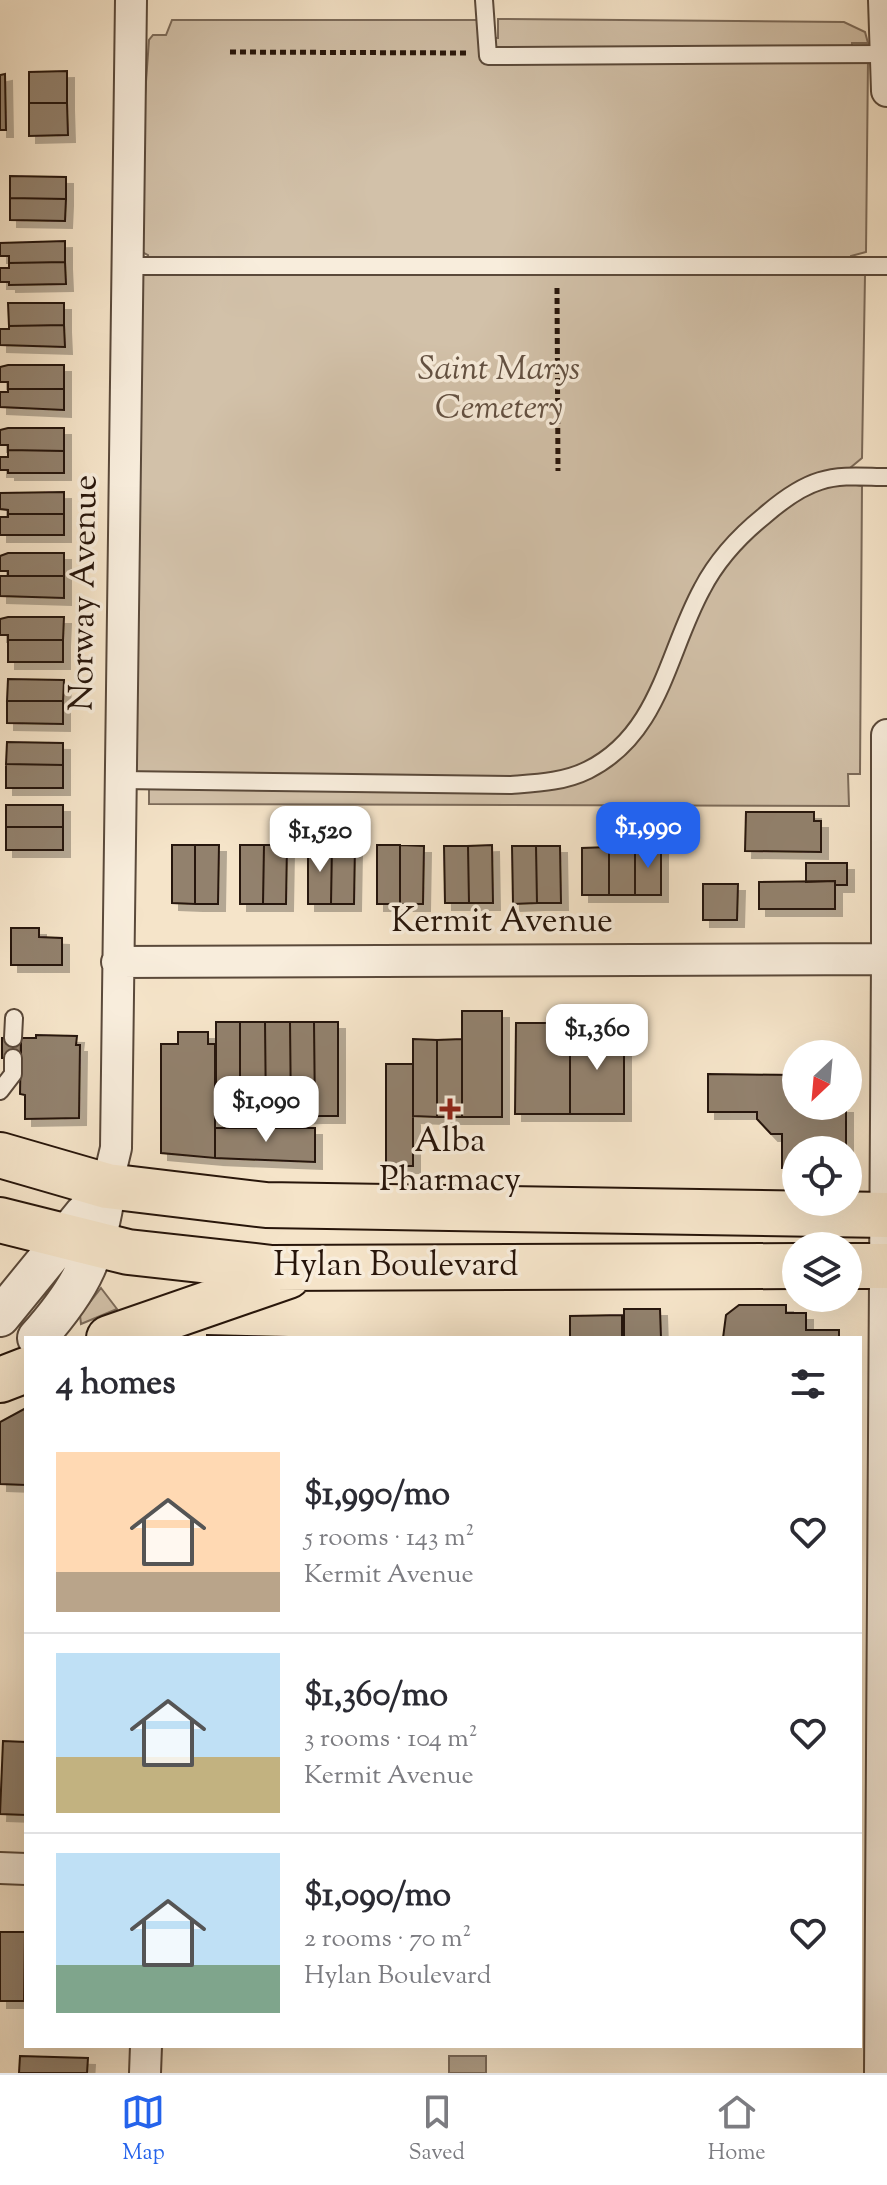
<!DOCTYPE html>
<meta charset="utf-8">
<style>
body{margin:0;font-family:"Sorts Mill Goudy",serif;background:#f7f7f7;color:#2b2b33;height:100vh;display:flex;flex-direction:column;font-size:30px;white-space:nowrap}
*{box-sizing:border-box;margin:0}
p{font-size:26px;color:#7c7c81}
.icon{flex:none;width:44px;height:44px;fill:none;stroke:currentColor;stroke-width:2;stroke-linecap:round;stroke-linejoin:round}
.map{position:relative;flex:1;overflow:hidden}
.panel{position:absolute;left:24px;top:1336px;width:838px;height:712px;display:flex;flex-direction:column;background:#fff;border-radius:0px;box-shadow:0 8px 32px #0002}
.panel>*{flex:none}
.needle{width:52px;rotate:206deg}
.tools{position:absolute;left:782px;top:1040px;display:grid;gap:16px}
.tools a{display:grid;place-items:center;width:80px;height:80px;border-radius:50%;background:#fff;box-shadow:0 8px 32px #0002;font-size:40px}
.price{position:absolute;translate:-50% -68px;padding:0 18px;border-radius:16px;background:#fff;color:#222;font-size:26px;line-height:52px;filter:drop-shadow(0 2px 4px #0008)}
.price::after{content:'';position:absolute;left:50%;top:48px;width:24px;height:18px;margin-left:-12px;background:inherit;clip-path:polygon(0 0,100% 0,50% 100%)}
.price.active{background:#2563eb;color:#fff}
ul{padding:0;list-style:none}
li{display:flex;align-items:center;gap:24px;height:200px;padding:0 32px}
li+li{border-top:2px solid #e1e1e2}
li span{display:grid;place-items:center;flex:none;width:224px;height:160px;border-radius:0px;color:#555}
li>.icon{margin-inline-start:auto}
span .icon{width:96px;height:96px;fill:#fffc;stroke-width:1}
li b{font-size:34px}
h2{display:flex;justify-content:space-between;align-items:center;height:96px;padding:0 32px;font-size:34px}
.menu{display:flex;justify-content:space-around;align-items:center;height:112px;border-top:2px solid #e1e1e2;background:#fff;font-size:22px;color:#7c7c81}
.menu a{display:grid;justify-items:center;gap:4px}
.menu .active{color:#2563eb}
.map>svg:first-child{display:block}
.green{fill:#d2c1a9;stroke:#7c6b5a;stroke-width:2}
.water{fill:#af9e88;stroke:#796756;stroke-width:2}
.building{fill:#92816d;stroke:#27150a;stroke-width:2;filter:url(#shadow)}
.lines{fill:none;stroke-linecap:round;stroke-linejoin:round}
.service-casing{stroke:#5a493a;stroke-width:20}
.minor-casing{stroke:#5a493a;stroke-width:34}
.tertiary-casing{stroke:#5a493a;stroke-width:42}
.primary-casing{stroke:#27150a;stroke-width:48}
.path{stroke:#27150a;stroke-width:5;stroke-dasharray:6 4;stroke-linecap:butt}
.service{stroke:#f8eddc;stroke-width:16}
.minor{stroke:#f8eddc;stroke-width:30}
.tertiary{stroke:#f8eddc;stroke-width:38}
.primary{stroke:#f5e4c9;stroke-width:44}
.poi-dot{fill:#8f2418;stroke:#f8eddc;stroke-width:3}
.labels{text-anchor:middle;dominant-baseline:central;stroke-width:7;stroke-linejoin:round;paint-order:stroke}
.park-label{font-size:34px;font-style:italic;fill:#635142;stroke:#f8eddc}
.street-label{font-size:34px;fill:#27150a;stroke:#f8eddc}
.poi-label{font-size:34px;fill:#27150a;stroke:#f8eddc}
</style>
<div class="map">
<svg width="887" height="2073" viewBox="0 0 887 2073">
<defs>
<filter id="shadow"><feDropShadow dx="7" dy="7" stdDeviation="0" flood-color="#0004"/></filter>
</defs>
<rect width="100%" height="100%" fill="#f5e4c9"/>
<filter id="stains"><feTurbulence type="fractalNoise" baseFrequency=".0025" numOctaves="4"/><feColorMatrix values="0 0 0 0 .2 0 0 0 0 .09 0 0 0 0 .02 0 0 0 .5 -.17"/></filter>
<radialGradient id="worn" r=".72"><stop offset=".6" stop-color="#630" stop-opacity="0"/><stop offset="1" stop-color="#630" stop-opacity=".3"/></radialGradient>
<path class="green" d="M 498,19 L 844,22 L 865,32 L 868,43 L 852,43 L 852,58 L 868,60 L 866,252 L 851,256 L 851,271 L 865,275 L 862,458 L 850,468 L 850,484 L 862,486 L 860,774 L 848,774 L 849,806 L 149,804 L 149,775 L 134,772 L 135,277 L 148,274 L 148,255 L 134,248 L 149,40 L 153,35 L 166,35 L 172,20 L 477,20 L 480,38 L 498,38 Z
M 101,1288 L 117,1309 L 81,1324 L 80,1315 Z"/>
<path class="water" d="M 449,2056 L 486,2056 L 486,2073 L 449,2073 Z"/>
<path class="building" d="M 67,71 L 67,103 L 29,103 L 29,72 Z
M 5,74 L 6,130 L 0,130 L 0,75 Z
M 29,103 L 67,103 L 68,135 L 29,136 Z
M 10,176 L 66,177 L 66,199 L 10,198 Z
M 10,198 L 66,199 L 65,221 L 10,220 Z
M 65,241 L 65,262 L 9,263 L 9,256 L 0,256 L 0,243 Z
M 65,262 L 66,284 L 9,285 L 9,282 L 0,282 L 0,268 L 9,268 L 9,263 Z
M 8,303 L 64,303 L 64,325 L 9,326 Z
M 64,325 L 65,347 L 0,345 L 0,329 L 9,329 L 9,326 Z
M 8,365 L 64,365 L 64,389 L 8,389 L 8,382 L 0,382 L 0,367 Z
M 8,389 L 64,389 L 64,410 L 0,407 L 0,392 L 8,392 Z
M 8,428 L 64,428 L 64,451 L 8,450 L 8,445 L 0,445 L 0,430 Z
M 8,450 L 64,451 L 64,473 L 8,473 L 8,470 L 0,470 L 0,457 L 8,457 Z
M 64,492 L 64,514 L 8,514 L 8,510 L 0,509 L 0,493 Z
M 8,514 L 64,514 L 64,535 L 0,535 L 0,517 L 8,517 Z
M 8,553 L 64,553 L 64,576 L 8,576 L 8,571 L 0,571 L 0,556 Z
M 0,576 L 64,576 L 64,598 L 0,596 Z
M 8,617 L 64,617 L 63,640 L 8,640 L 8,635 L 0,635 L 0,619 Z
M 8,640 L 63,640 L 63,662 L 8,662 Z
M 8,679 L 64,680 L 63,701 L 7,701 Z
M 7,701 L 63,701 L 63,724 L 7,723 Z
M 7,742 L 63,743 L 63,765 L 6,764 Z
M 6,764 L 63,765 L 63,788 L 6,788 Z
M 6,805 L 63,805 L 63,827 L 6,827 Z
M 746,812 L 814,812 L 814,821 L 821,821 L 821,852 L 745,851 Z
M 6,827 L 63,827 L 63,850 L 6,850 Z
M 172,845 L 195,845 L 195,904 L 172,903 Z
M 195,845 L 219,845 L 218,904 L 195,904 Z
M 240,845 L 264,845 L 263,904 L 240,904 Z
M 264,845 L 287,845 L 286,904 L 263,904 Z
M 308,845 L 332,845 L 331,904 L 308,904 Z
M 332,845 L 355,845 L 354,904 L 331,904 Z
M 377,845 L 400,845 L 400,904 L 377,904 Z
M 400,845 L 424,846 L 423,904 L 400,904 Z
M 492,845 L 493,903 L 469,903 L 468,846 Z
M 444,846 L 468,846 L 469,903 L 445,903 Z
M 512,846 L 536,846 L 537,903 L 513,904 Z
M 536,846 L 560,846 L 561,903 L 537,903 Z
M 635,846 L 635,895 L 609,895 L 609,847 Z
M 635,846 L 661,846 L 661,895 L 635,895 Z
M 609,847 L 609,895 L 582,895 L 582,848 Z
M 806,863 L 847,863 L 847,885 L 835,885 L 835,881 L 806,882 Z
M 835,881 L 835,909 L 759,909 L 759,882 Z
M 703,884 L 738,884 L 737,920 L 703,920 Z
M 11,928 L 39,928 L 39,937 L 62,938 L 62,965 L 11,965 Z
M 462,1011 L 502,1011 L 502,1117 L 462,1117 Z
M 216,1022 L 240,1022 L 240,1117 L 216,1117 Z
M 240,1022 L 265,1022 L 266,1117 L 240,1117 Z
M 265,1022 L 290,1022 L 291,1117 L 266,1117 Z
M 290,1022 L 314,1022 L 315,1116 L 291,1117 Z
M 314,1022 L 338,1022 L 338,1116 L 315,1116 Z
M 516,1023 L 570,1023 L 570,1114 L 515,1114 Z
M 570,1031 L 624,1031 L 624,1114 L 570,1114 Z
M 178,1032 L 208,1032 L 208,1044 L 215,1044 L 215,1158 L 161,1153 L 161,1044 L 178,1044 Z
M 36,1035 L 77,1036 L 76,1045 L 80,1045 L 79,1118 L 25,1119 L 25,1095 L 20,1094 L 21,1038 L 36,1038 Z
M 2,1038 L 21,1038 L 21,1058 L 2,1058 Z
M 413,1039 L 437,1040 L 437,1117 L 413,1116 Z
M 462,1039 L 462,1117 L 437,1117 L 437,1040 Z
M 386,1064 L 413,1064 L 413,1166 L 386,1166 Z
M 708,1074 L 796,1075 L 796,1106 L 846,1106 L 846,1150 L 796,1150 L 796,1168 L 782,1168 L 782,1134 L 771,1134 L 757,1119 L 757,1112 L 708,1112 Z
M 215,1128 L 315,1128 L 315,1162 L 215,1158 Z
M 739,1305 L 786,1305 L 786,1313 L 806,1313 L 806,1330 L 839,1330 L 839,1338 L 723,1338 L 726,1315 Z
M 624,1309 L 660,1309 L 661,1338 L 624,1338 Z
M 622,1315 L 622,1338 L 570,1338 L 570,1316 Z
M 207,1335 L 331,1338 L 207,1338 Z
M 26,1408 L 26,1485 L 0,1484 L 0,1422 Z
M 3,1741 L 26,1742 L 26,1815 L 0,1814 Z
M 0,1932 L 25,1932 L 24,2001 L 0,2001 Z
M 20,2056 L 88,2058 L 87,2073 L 19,2073 Z"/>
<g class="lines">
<defs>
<path id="service" d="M 484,0 L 488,56 L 886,54
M 127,266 L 887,266
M 121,780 L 511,785 C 537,783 564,782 588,770 C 660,734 667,653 702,589 C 717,560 738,537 764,516 C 780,502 800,487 820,481 C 842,474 865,477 887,477
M 13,1038 L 14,1018
M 0,1091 L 13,1074 L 13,1058"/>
<path id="minor" d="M 884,0 L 887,91
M 887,735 L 887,958
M 117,962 L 887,959
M 107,1186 L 116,1148 L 131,0
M 0,1868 L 26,1869
M 145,2073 L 146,2046
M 880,2073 L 887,962"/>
<path id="tertiary" d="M 0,1317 L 84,1214
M 37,1338 C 86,1283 95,1257 107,1186"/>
<path id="primary" d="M 0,1155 L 107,1186 L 266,1205 L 887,1215
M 0,1220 L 128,1252 L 272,1268 L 796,1266
M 848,1266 L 887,1266
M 109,1338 L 288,1276
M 0,1380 L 26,1370"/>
</defs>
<use href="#service" class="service-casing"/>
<use href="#minor" class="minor-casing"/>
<use href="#tertiary" class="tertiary-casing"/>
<use href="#primary" class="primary-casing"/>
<path class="path" d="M 230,52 L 469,53
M 557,288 L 558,471"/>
<use href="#service" class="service"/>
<use href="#minor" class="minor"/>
<use href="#tertiary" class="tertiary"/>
<use href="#primary" class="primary"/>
</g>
<path class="poi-dot" d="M446 1097h8v8h8v8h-8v8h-8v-8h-8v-8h8z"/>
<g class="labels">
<g class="park-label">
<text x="499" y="370">Saint Marys<tspan x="499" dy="39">Cemetery</tspan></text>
</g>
<g class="street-label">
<text transform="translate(85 593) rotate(-89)">Norway Avenue</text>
<text x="502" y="922">Kermit Avenue</text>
<text x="396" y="1266">Hylan Boulevard</text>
</g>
<g class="poi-label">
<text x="450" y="1142">Alba<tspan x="450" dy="39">Pharmacy</tspan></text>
</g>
</g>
<rect width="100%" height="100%" filter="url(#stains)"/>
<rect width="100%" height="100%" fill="url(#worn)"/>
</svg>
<div class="tools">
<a><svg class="needle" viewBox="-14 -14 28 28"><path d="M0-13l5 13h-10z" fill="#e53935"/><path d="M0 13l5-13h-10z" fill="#7c7c81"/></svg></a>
<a><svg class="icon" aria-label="locate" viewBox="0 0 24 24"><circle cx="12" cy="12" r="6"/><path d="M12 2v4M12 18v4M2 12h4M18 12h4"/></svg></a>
<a><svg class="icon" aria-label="layers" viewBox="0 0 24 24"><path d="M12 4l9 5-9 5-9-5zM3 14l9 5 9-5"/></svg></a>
</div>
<b class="price active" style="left:648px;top:870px">$1,990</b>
<b class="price" style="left:320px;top:874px">$1,520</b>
<b class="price" style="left:597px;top:1072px">$1,360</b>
<b class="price" style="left:266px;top:1144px">$1,090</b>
<section class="panel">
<h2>4 homes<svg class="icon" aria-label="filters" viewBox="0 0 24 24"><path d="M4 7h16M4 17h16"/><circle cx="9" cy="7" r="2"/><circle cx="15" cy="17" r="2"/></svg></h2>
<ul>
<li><span style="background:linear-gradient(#ffd9b3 75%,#b9a48a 0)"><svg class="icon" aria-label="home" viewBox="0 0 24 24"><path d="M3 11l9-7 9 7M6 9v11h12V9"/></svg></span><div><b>$1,990/mo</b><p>5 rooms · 143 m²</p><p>Kermit Avenue</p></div><svg class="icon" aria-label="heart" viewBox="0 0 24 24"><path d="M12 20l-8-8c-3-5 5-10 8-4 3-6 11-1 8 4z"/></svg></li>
<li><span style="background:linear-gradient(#bfe0f5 65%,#c2b280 0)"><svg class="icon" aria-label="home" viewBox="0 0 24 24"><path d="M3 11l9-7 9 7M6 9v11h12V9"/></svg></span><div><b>$1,360/mo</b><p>3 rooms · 104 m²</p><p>Kermit Avenue</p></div><svg class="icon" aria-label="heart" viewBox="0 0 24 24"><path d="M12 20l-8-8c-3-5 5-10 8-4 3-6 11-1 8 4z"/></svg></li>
<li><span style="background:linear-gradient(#bfe0f5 70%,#7fa58c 0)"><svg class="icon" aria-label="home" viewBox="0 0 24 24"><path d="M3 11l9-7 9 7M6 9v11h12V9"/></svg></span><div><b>$1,090/mo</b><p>2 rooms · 70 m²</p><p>Hylan Boulevard</p></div><svg class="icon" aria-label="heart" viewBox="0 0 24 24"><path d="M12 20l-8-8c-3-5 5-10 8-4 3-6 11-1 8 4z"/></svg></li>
</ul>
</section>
</div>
<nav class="menu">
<a class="active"><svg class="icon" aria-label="map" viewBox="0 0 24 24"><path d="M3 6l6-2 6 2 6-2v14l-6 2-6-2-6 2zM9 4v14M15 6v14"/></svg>Map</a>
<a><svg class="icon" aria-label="saved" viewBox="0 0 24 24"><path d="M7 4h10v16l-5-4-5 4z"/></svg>Saved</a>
<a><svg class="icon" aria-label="home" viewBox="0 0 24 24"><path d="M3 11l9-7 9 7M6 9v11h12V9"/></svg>Home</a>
</nav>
